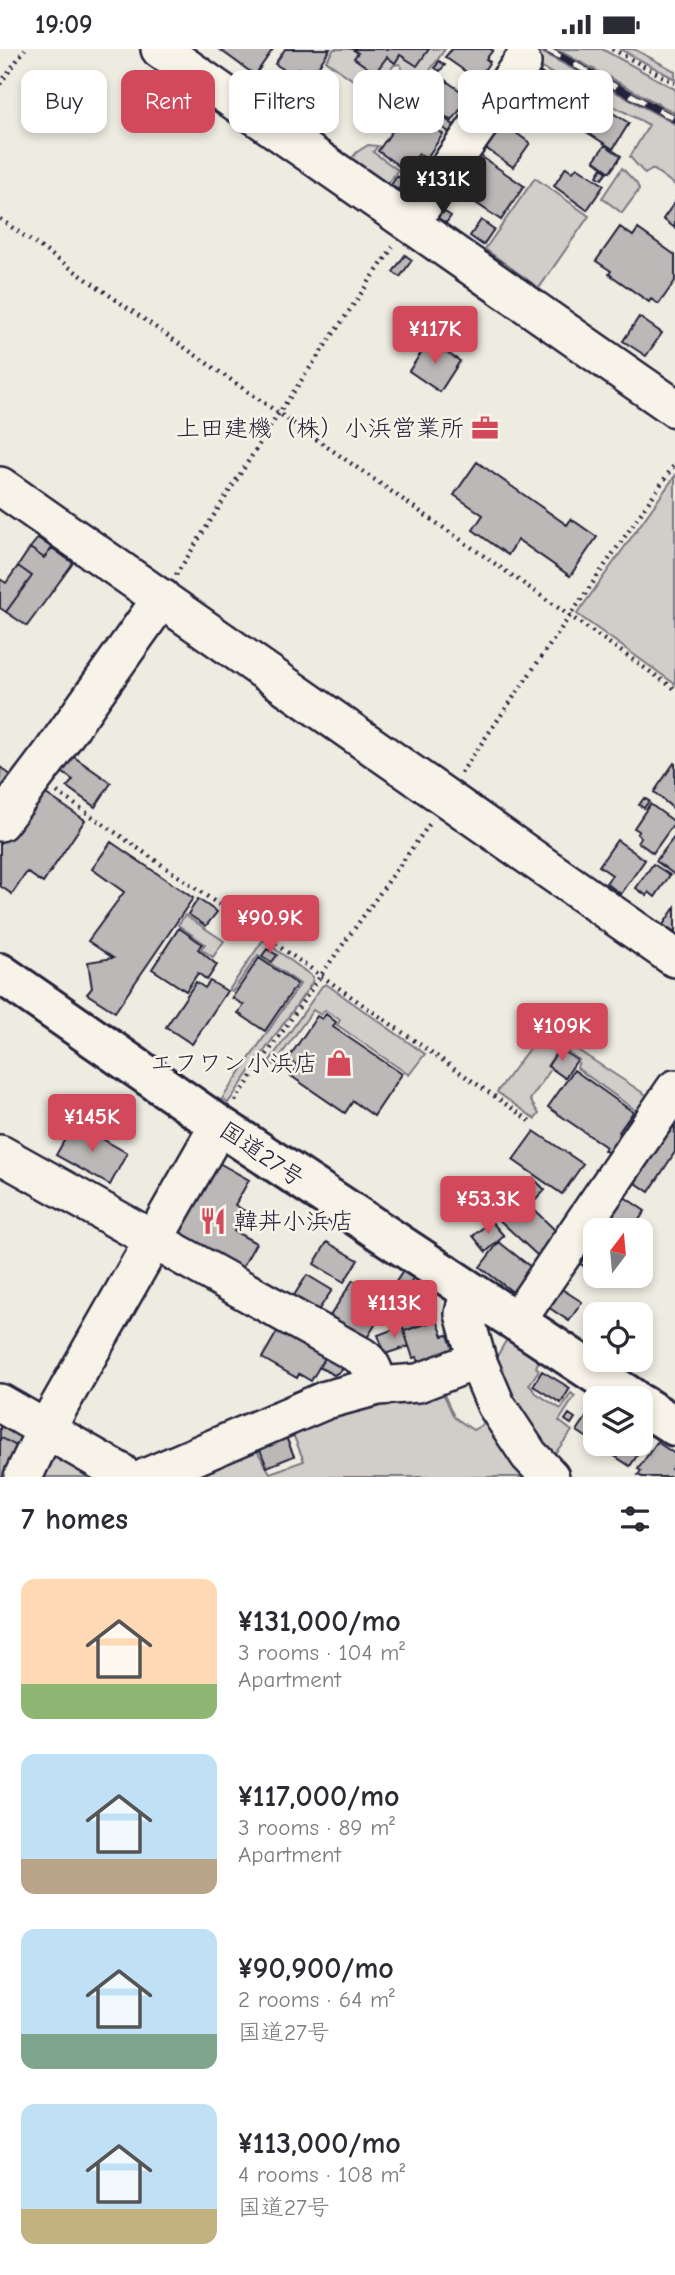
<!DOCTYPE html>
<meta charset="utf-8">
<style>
body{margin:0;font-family:"Comic Neue","Klee One",sans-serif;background:#f7f7f7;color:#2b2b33;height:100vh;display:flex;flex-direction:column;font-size:26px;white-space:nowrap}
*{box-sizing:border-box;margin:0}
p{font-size:23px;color:#7c7c81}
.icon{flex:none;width:38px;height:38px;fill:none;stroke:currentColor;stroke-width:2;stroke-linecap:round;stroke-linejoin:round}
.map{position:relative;height:1428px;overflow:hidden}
.side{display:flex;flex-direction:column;background:#fff;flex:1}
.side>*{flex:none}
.guide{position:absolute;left:21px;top:21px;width:634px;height:63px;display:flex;gap:14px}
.needle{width:46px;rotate:16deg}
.fabs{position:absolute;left:583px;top:1169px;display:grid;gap:14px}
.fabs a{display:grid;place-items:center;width:70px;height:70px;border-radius:14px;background:#fff;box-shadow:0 4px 10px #0003;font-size:35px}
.price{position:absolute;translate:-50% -60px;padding:0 16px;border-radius:7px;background:#d1495b;color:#fff;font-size:23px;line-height:46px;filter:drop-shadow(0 2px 4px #0008)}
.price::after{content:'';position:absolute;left:50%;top:42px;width:21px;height:16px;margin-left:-10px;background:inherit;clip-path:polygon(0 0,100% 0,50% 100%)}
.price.current{background:#222;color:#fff}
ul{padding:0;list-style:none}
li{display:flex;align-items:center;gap:21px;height:175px;padding:0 21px}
li span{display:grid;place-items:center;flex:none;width:196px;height:140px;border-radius:14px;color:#555}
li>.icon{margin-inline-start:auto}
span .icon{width:84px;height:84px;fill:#fffc;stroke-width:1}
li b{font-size:30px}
h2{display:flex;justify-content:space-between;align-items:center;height:84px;padding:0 21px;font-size:30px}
.chip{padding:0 24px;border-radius:14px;background:#fff;box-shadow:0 4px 10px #0003;font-size:24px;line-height:63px}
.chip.current{background:#d1495b;color:#fff}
.status{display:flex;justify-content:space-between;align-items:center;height:49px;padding:0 35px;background:#fff;direction:ltr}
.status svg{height:19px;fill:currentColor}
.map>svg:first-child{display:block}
.green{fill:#d1cdc9;stroke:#7a7882;stroke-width:2}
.building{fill:#bbb8b7;stroke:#22223b;stroke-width:2}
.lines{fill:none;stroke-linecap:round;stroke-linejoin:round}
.minor-casing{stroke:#22223b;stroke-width:42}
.highway-casing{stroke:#22223b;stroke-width:44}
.path{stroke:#22223b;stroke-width:4.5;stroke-dasharray:2 5;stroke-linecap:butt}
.minor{stroke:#f7f3e8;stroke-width:37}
.highway{stroke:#f7f3e8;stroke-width:38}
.rail-casing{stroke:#22223b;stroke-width:8}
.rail{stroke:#f7f3e8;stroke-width:5;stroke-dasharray:16;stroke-linecap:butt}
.labels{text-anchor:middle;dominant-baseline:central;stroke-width:5;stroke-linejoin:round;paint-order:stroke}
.poi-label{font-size:24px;fill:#22223b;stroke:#f7f3e8;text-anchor:end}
.street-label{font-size:24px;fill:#22223b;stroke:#f7f3e8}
</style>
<div class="status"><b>19:09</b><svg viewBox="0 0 49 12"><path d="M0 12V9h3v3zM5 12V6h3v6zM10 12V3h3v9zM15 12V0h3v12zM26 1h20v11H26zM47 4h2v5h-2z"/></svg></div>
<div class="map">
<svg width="675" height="1428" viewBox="0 0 675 1428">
<rect width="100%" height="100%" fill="#eeebe1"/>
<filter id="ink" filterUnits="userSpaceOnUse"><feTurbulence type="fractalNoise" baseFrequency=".0143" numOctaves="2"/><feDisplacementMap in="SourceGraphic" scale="14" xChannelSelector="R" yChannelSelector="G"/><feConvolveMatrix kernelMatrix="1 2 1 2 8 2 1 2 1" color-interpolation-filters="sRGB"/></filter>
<g filter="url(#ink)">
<path class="green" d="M 334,0 L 445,0 L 400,64 L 382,51 L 402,19 L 400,15 L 394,16 L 373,45 L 326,12 Z
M 506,0 L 536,0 L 675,75 L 675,136 L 653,120 L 645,125 L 630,108 L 649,76 Z
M 556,0 L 602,0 L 675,40 L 675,64 Z
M 620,0 L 634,0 L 675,22 L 675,30 Z
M 368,96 L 378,97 L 373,103 L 398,121 L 388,135 L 351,110 L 357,103 Z
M 622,119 L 637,135 L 639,141 L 622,164 L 602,149 Z
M 535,129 L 589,167 L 539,239 L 485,200 Z
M 675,427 L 675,635 L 577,565 Z
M 185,866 L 224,892 L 213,908 L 201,900 L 205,895 L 178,876 Z
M 263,891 L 313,928 L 312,934 L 228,1054 L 222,1050 L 300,935 L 258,906 L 233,942 L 229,941 Z
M 326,935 L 425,1005 L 409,1026 L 337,976 L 340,971 L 325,961 L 321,966 L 313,961 L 274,1016 L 269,1013 L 322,937 Z
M 544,979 L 657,1053 L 642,1066 L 577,1019 L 579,1011 L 560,998 L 547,1017 L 551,1020 L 530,1051 L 539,1065 L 535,1070 L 497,1043 Z
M 507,1290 L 539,1312 L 536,1318 L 539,1321 L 529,1336 L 536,1344 L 561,1360 L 571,1344 L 575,1347 L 559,1372 L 572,1382 L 549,1412 L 492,1316 Z
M 440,1337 L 454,1368 L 473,1381 L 494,1369 L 537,1428 L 187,1428 L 256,1400 L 270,1424 L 304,1412 L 290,1378 Z
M 50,1390 L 110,1428 L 31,1428 Z"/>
<path class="building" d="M 219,0 L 273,0 L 255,26 Z
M 285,0 L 330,0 L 312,27 L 298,19 L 293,26 L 275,15 Z
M 352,0 L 429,0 L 417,17 L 400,6 L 395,14 L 387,8 L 375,24 L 354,9 L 358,4 Z
M 452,0 L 491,0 L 493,1 L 486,10 L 490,13 L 479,28 L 473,24 L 472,27 L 445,8 Z
M 439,12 L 445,16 L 440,22 L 435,19 Z
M 435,24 L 469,48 L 452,72 L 418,48 Z
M 473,24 L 490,34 L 481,47 L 465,36 Z
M 541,24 L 580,50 L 563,75 L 524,49 Z
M 412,49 L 418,53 L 413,60 L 407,56 Z
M 598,55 L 629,74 L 613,100 L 582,80 Z
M 427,57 L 458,79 L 453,86 L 422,64 Z
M 408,60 L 443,85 L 426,110 L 419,105 L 406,122 L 378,102 Z
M 501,73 L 530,94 L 513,118 L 484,98 Z
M 605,96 L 621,107 L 610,123 L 594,111 Z
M 479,106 L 524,137 L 501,171 L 476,154 L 480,149 L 459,135 Z
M 566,118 L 573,123 L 577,118 L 604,136 L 587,161 L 554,137 Z
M 602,119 L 607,123 L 602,130 L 597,127 Z
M 397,127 L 404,132 L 398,141 L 391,136 Z
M 404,132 L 417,142 L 411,150 L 398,141 Z
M 675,153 L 675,179 L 663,170 Z
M 440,160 L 451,167 L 446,174 L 435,167 Z
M 481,171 L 494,180 L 483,196 L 470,187 Z
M 620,178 L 633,187 L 638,180 L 675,206 L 675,232 L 659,255 L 651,250 L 649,253 L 609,225 L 611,222 L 596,212 Z
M 405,206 L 412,211 L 400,228 L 393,223 Z
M 639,268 L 662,284 L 646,307 L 623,292 Z
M 429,292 L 460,312 L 440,343 L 409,322 Z
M 477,413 L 567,476 L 571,470 L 597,488 L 570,527 L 518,491 L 508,506 L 473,481 L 483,466 L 454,446 Z
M 38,489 L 52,499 L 44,509 L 30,499 Z
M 30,499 L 44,509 L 52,499 L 73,514 L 27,577 L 6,563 L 32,527 L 18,517 Z
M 18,517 L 32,527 L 6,563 L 0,559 L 0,530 L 6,534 Z
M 67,703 L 111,734 L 95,758 L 67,738 L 73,731 L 56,719 Z
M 674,714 L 675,715 L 675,761 L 654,743 Z
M 0,718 L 12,727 L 0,752 Z
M 34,737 L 85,771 L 43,834 L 27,823 L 12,845 L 0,837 L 0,788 Z
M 644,749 L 649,752 L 644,759 L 639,756 Z
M 650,755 L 675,773 L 653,804 L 638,793 L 641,788 L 637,785 L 639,782 L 634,779 Z
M 675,787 L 675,826 L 656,812 Z
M 617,791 L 645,811 L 621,845 L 606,834 L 612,826 L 599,817 Z
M 111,793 L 193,849 L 115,963 L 87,945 L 92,939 L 88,913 L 113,909 L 88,892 L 124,843 L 92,820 Z
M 653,815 L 670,826 L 655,848 L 649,843 L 647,847 L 636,839 Z
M 198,850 L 217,863 L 206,877 L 188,865 Z
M 675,858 L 675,884 L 663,876 Z
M 179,879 L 202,895 L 198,900 L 217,916 L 207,931 L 198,924 L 186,942 L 152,920 Z
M 267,900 L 277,906 L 272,913 L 262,907 Z
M 259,909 L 297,935 L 265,982 L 238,964 L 244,956 L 232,949 Z
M 210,932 L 227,942 L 192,995 L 166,978 L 196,933 L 205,939 Z
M 326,965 L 336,973 L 333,978 L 402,1025 L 374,1067 L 353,1052 L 345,1064 L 291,1027 L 298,1017 L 288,1010 L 317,967 L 322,970 Z
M 559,1000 L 577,1011 L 565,1029 L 548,1017 Z
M 574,1021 L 633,1063 L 619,1083 L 628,1089 L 615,1109 L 604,1101 L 606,1098 L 548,1058 Z
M 675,1067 L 675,1103 L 649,1143 L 633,1132 Z
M 74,1074 L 127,1104 L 110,1136 L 56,1106 Z
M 534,1082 L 583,1115 L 562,1145 L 513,1111 Z
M 219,1114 L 249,1131 L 235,1156 L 245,1162 L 234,1182 L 256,1194 L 240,1223 L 177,1188 Z
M 533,1129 L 545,1141 L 530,1157 L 559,1185 L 538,1207 L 496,1168 Z
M 617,1143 L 645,1162 L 632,1181 L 595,1181 L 595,1225 L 572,1209 Z
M 491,1172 L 504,1187 L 486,1203 L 473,1187 Z
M 327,1193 L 358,1211 L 344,1233 L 314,1215 Z
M 499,1193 L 537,1223 L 518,1247 L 480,1218 Z
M 403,1222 L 414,1228 L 405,1242 L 394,1236 Z
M 307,1226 L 332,1241 L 317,1263 L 293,1248 Z
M 353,1231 L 386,1251 L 380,1262 L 383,1263 L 367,1289 L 330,1267 Z
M 557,1237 L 582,1253 L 569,1272 L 545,1256 Z
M 435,1264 L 437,1271 L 404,1282 L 401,1276 Z
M 437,1271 L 443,1287 L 448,1286 L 456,1309 L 421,1321 L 417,1308 L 413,1309 L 404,1282 Z
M 281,1276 L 328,1303 L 311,1332 L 299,1325 L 297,1329 L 262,1309 Z
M 402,1277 L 409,1297 L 385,1305 L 378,1286 Z
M 328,1303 L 350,1316 L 334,1326 L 319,1318 Z
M 542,1322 L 570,1339 L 561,1354 L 533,1337 Z
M 595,1355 L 595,1394 L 577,1382 Z
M 569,1365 L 575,1369 L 571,1375 L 565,1371 Z
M 0,1367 L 27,1382 L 18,1398 L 0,1388 Z
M 640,1385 L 648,1390 L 630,1417 L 596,1395 L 640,1395 Z
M 0,1388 L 18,1398 L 9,1428 L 0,1428 Z
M 286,1388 L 294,1407 L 267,1418 L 259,1398 Z
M 657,1393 L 675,1405 L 675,1415 L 671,1420 L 675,1423 L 675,1428 L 642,1428 L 638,1426 L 641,1422 L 638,1420 Z"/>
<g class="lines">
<defs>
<path id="minor" d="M 160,0 L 675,359
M 410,174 L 522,14
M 0,437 L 675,909
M 0,773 L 50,707 L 162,549
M 0,1105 L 361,1307 C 373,1315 374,1323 378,1337
M 469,1242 L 464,1265 L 477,1311 L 496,1356 L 529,1406 L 550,1428
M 516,1273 L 675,1040
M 0,1354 L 120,1423 L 122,1428
M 23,1428 L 46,1380 L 219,1076
M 147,1428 L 326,1351 L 378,1337 L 418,1334 L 477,1311"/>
<path id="highway" d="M 0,924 L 219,1076 L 632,1349
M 640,1355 L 675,1377"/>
</defs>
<use href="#minor" class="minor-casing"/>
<use href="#highway" class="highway-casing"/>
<path class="path" d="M 612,0 L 675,34
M 0,35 L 25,0
M 0,170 L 675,640
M 176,526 L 279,364 L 393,198
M 461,724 L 675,415
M 57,743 L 530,1072
M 235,1052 L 321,926 L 431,773"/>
<use href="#minor" class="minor"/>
<use href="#highway" class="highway"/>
<defs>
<path id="rail" d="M 546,0 L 675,70"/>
</defs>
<use href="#rail" class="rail-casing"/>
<use href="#rail" class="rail"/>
</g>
</g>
<defs>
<symbol id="office-bare" viewBox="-9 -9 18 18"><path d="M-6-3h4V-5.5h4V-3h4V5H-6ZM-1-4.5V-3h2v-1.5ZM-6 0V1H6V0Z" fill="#d1495b" stroke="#f7f3e8" stroke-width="2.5" paint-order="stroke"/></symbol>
<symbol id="shop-bare" viewBox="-9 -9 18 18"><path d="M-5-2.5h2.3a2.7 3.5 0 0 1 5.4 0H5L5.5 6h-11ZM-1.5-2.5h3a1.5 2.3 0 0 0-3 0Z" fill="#d1495b" stroke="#f7f3e8" stroke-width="2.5" paint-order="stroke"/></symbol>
<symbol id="restaurant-bare" viewBox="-9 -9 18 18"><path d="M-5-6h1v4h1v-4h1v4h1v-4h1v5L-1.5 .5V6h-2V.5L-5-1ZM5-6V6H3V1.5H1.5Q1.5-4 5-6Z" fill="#d1495b" stroke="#f7f3e8" stroke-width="2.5" paint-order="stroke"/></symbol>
</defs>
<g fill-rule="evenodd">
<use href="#office-bare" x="466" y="360" width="38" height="38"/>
<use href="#shop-bare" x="320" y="995" width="38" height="38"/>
<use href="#restaurant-bare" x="194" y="1153" width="38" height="38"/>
</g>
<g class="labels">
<g class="poi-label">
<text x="464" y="379">上田建機（株）小浜営業所</text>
<text x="318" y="1014">エフワン小浜店</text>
<text x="234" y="1172" text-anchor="start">韓丼小浜店</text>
</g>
<g class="street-label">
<text transform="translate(262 1105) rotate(34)">国道27号</text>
</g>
</g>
</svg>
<div class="fabs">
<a><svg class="needle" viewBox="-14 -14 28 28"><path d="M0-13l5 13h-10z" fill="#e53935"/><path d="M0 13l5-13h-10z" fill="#7c7c81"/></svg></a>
<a><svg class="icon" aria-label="locate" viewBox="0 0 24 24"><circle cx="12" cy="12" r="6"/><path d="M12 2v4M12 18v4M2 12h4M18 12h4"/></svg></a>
<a><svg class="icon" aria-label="layers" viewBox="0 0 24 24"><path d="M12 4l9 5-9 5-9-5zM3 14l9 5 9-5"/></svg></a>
</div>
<b class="price current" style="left:443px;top:167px">¥131K</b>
<b class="price" style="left:435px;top:317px">¥117K</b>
<b class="price" style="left:270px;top:906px">¥90.9K</b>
<b class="price" style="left:562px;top:1014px">¥109K</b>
<b class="price" style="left:92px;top:1105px">¥145K</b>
<b class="price" style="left:488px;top:1187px">¥53.3K</b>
<b class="price" style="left:394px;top:1291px">¥113K</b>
<div class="guide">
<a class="chip">Buy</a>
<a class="chip current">Rent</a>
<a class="chip">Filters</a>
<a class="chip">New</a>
<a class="chip">Apartment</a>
</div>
</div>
<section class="side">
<h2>7 homes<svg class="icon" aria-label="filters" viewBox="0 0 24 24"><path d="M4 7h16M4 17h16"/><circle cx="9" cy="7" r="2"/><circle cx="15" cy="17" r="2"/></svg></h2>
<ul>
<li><span style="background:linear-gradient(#ffd9b3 75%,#8fb573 0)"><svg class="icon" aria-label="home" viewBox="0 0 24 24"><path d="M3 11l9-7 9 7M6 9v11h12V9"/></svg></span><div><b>¥131,000/mo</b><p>3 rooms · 104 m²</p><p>Apartment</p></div></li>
<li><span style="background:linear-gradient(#bfe0f5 75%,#b9a48a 0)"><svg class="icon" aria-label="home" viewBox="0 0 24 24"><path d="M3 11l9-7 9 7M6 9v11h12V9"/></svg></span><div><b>¥117,000/mo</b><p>3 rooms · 89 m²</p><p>Apartment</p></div></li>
<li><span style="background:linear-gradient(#bfe0f5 75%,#7fa58c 0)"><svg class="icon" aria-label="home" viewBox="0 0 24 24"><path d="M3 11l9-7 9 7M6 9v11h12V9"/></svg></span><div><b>¥90,900/mo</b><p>2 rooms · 64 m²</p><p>国道27号</p></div></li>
<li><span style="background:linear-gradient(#bfe0f5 75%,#c2b280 0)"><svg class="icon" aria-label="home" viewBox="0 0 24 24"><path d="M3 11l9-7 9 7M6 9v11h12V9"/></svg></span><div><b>¥113,000/mo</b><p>4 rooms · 108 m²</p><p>国道27号</p></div></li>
</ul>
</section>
